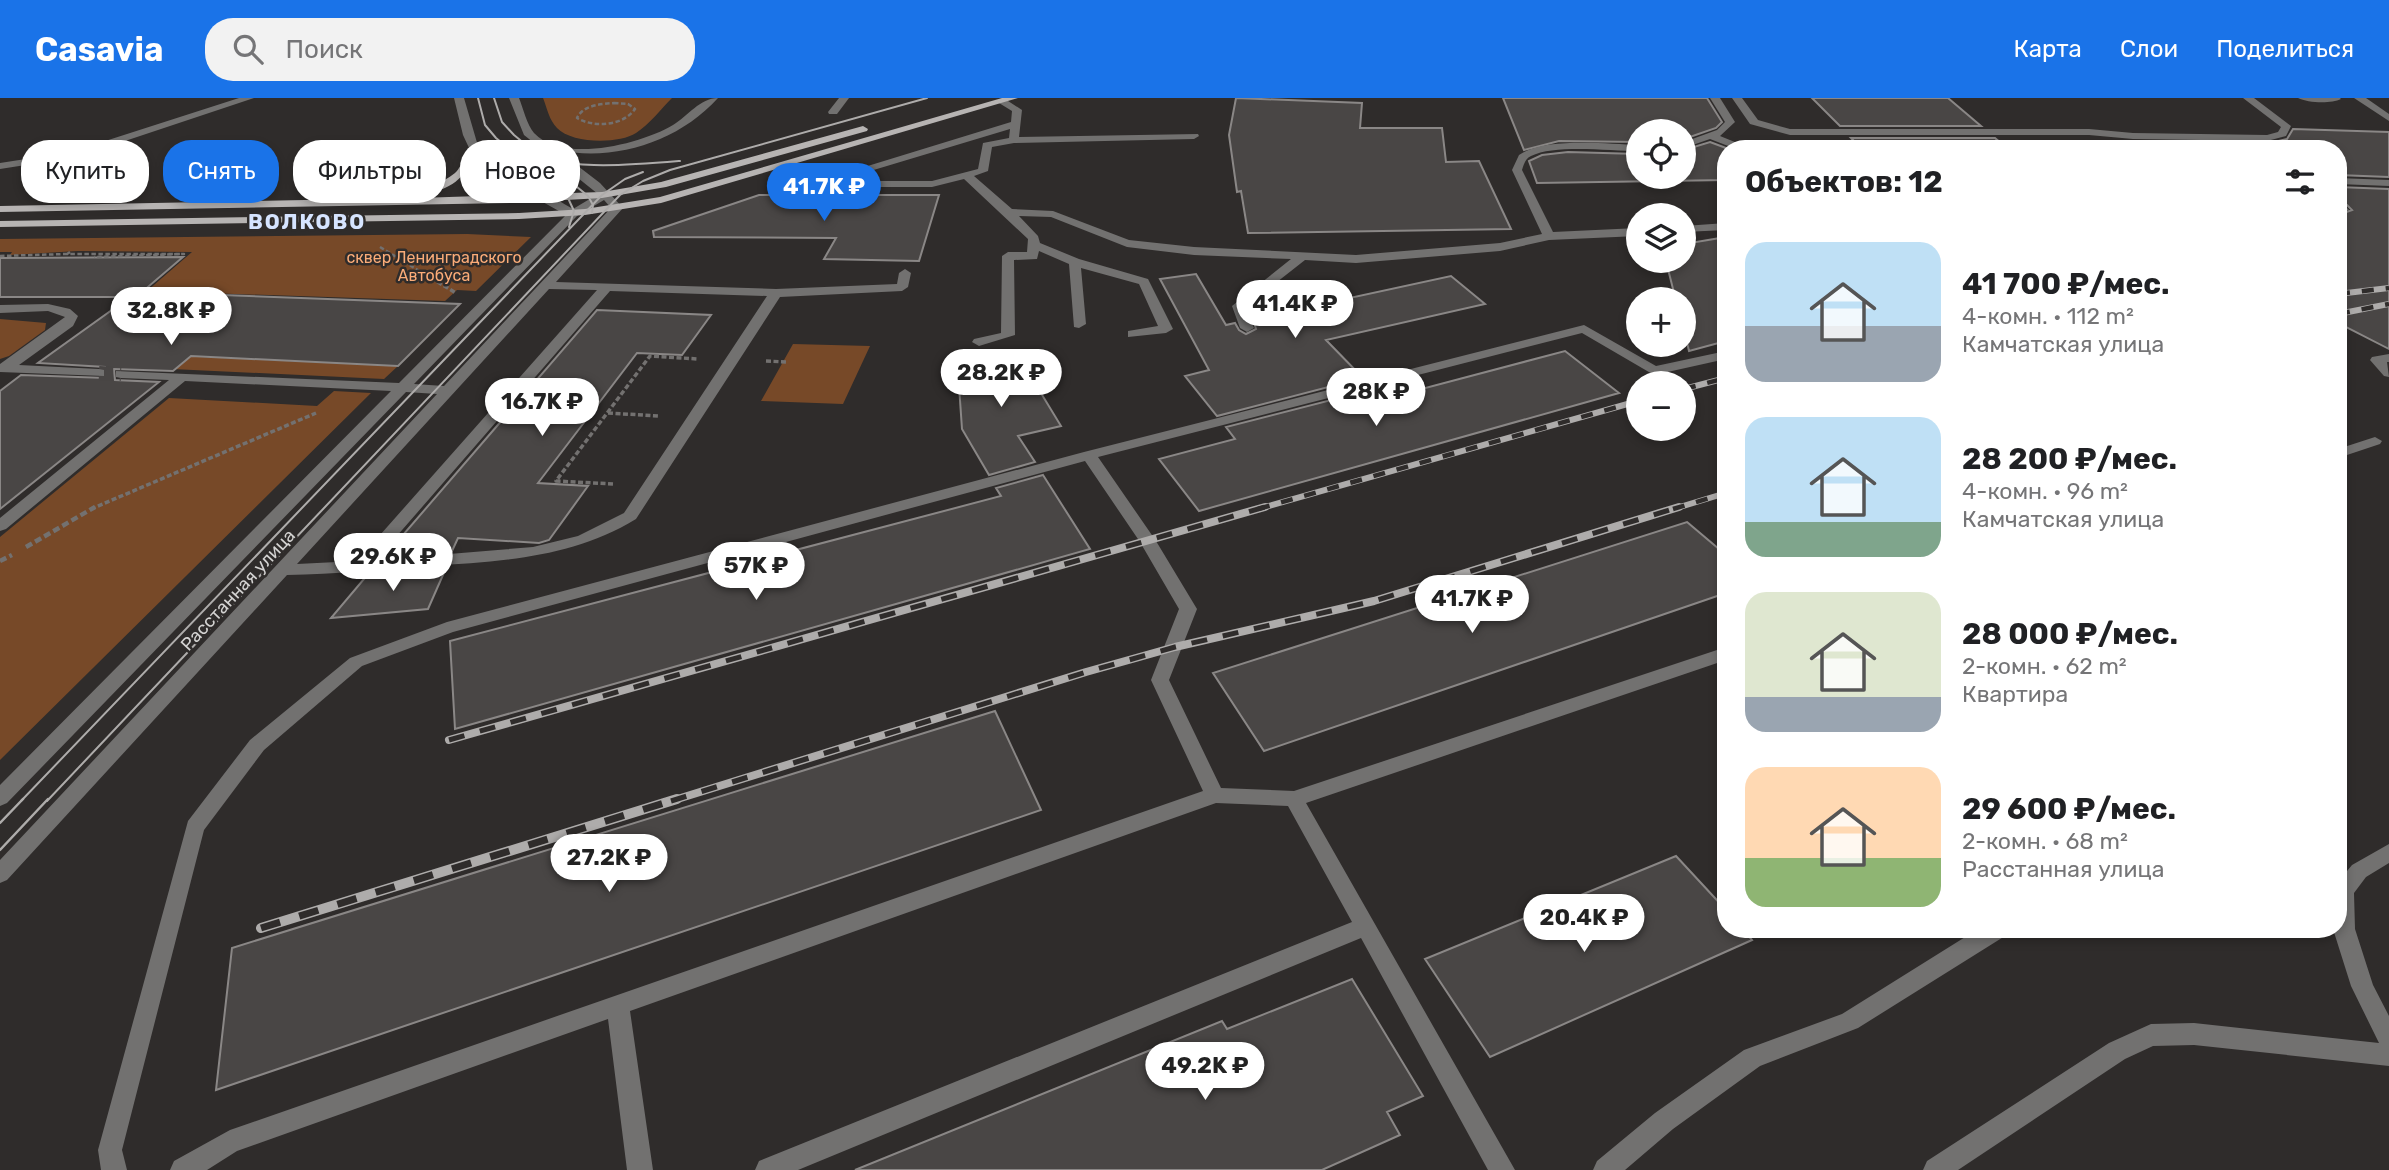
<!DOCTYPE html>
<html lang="ru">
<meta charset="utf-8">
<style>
body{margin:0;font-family:Rubik,sans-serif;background:#f2f2f2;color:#202124;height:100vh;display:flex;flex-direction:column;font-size:26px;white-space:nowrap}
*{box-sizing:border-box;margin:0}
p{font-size:23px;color:#757577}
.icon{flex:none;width:38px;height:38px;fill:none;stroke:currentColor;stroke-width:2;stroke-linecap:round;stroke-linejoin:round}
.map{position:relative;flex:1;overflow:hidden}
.panel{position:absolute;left:1717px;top:42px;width:630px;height:798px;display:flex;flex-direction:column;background:#fff;border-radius:28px;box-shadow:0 4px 10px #0003}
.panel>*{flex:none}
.hud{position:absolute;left:21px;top:42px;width:665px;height:63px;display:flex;gap:14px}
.buttons{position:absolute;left:1626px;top:21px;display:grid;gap:14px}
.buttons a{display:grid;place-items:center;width:70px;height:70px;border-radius:50%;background:#fff;box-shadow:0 4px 10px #0003;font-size:35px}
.price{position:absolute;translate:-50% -60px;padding:0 16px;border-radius:24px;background:#fff;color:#222;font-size:23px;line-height:46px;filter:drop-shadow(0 2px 4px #0008)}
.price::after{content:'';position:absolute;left:50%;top:42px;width:21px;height:16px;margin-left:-10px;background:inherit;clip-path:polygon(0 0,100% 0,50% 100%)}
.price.current{background:#1a73e8;color:#fff}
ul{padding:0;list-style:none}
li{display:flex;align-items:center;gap:21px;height:175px;padding:0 28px}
li span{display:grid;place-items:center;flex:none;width:196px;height:140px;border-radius:21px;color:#555}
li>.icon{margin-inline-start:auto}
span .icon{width:84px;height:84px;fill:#fffc;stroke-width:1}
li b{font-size:30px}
h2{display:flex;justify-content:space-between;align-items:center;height:84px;padding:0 28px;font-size:30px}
.chip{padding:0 24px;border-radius:28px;background:#fff;box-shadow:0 4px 10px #0003;font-size:24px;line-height:63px}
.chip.current{background:#1a73e8;color:#fff}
header{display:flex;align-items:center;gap:42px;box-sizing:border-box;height:98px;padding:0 35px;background:#1a73e8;color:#fff}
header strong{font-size:33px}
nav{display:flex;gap:38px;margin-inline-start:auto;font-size:24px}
.search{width:490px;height:63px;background:#f2f2f2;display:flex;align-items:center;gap:18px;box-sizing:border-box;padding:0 24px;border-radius:28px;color:#757577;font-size:26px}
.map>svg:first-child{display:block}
.green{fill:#774928}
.building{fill:#494645;stroke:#8a8786;stroke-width:2}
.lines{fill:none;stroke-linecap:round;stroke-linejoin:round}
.minor-tunnel{stroke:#484544;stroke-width:14;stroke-dasharray:14 7;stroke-linecap:butt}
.path-far2{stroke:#737170;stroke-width:2.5;stroke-dasharray:4.5 2.5;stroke-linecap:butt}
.path-far1{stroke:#737170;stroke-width:3.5;stroke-dasharray:5 2.5;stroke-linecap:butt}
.path{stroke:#737170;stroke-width:4.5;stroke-dasharray:7 3.5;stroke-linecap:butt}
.minor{fill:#727170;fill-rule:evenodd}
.major{fill:#b7b4b3;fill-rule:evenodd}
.tram-far1{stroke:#aeacab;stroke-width:2}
.tram{stroke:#aeacab;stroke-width:2.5}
.rail-far2-casing{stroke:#aeacab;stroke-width:6}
.rail-far1-casing{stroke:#aeacab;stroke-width:8}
.rail-casing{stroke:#aeacab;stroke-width:10}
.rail-far2{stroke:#2f2c2b;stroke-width:4.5;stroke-dasharray:12;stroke-linecap:butt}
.rail-far1{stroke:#2f2c2b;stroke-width:5;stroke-dasharray:16;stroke-linecap:butt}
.rail{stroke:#2f2c2b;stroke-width:7;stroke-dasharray:20;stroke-linecap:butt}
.labels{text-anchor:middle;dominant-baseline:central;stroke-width:5;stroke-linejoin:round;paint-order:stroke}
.far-park-label{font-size:16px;fill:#fbac78;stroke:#2f2c2b}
.street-label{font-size:18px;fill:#d4d3d2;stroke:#2f2c2b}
.far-district-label{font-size:21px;font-weight:bold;letter-spacing:2px;fill:#d6e4ff;stroke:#2f2c2b}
</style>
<header>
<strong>Casavia</strong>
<div class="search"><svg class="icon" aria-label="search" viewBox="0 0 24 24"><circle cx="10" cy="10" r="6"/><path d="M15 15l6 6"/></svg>Поиск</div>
<nav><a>Карта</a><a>Слои</a><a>Поделиться</a></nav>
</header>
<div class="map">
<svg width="2389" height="1072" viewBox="0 0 2389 1072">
<rect width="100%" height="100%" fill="#2f2c2b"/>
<path class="green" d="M 543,0 L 672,0 C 661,11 650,26 636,35 C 619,46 572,46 557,30 C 549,22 547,10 543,0 Z
M 467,136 L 531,139 L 476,193 L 457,192 L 445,203 L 147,193 L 192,154 L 78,153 L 10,157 L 12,154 L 0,154 L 0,141 Z
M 0,221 L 46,225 L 45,232 L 9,258 L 0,261 Z
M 793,246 L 870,248 L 843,306 L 761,303 Z
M 176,258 L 398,268 L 384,281 L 172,271 Z
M 334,293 L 371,295 L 0,662 L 0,439 L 169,300 L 317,308 Z"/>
<path class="building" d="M 1236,0 L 1362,5 L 1360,30 L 1442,30 L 1446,64 L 1479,63 L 1511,131 L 1248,135 L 1241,93 L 1237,94 L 1229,37 Z
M 1503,0 L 1707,0 L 1722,24 L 1716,30 L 1684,41 L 1684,33 L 1638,33 L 1638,44 L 1559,43 L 1524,52 Z
M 1812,0 L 1948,0 L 1981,28 L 1840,28 Z
M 2293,31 L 2389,34 L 2389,79 L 2338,77 L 2338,51 L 2274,51 L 2266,46 L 2287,41 Z
M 1851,40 L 1995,40 L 2008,51 L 1862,51 Z
M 1710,44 L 1726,50 L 1726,82 L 1537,85 L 1529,63 L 1542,57 L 1568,54 L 1638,56 L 1638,79 L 1684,79 L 1684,52 Z
M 2338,89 L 2389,91 L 2389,251 L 2338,225 L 2338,117 L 2352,112 L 2347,107 L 2338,106 Z
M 759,97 L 939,97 L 919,163 L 824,161 L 836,140 L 654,139 L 653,133 Z
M 1726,139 L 1726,243 L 1689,253 L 1684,232 L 1684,201 L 1675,199 L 1666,163 L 1684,163 L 1684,146 Z
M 183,159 L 142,194 L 460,206 L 398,268 L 191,258 L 173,273 L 114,271 L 115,282 L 159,284 L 0,411 L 0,293 L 21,277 L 106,280 L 105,269 L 38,265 L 130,199 L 0,199 L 0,160 Z
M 1196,176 L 1226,227 L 1235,225 L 1239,232 L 1246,236 L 1256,231 L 1253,221 L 1451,178 L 1485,206 L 1326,242 L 1363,280 L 1217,318 L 1185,278 L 1209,272 L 1160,181 Z
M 597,212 L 711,217 L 682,257 L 637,255 L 538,385 L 588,388 L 549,442 L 539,445 L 458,440 L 452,453 L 384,459 Z
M 1565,253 L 1619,295 L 1199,413 L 1159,361 L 1235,341 L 1226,329 L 1374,291 L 1384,301 Z
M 1016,254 L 1061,328 L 1018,338 L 1035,364 L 989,377 L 962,331 L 957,259 Z
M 1043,377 L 1090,451 L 455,631 L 450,543 L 1001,398 L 996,390 Z
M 1687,424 L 1726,457 L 1726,495 L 1264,653 L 1213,575 Z
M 446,470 L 428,511 L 331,520 L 369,475 Z
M 995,613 L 1041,712 L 216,992 L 232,850 Z
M 1676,758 L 1726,812 L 1726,831 L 1743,831 L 1752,842 L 1490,959 L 1425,861 Z
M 1352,881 L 1423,998 L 1387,1014 L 1400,1037 L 1322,1072 L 855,1072 L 1222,923 L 1227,931 Z"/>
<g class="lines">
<path class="minor-tunnel" d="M 99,275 L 121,276"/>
<path class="path-far2" d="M 614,5 L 628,6 L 635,11 C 623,28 594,30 577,20 C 583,7 601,6 614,5 Z
M 380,149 L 434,182
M 70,154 L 67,156 L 184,156 L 94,159
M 0,158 L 67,156"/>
<path class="path-far1" d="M 431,180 L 456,195
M 766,263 L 786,264
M 608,315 L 659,318
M 613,386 L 556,383 L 650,258 L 698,261
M 91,411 L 316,315"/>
<path class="path" d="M 26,449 L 95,409
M 0,463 L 12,457"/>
<path class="minor" d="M 239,0 L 254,0 L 77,59 L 0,71 L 0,65 L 71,54 Z
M 454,0 L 464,0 L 478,48 C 513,65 539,93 573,111 L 598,96 L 524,37 L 509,0 L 519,0 C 523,10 527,27 534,35 C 563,66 641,46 673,27 C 688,18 700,0 718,0 C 678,44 615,64 557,52 L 600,85 L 623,110 L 556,184 L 776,191 L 897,186 L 899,175 L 905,171 L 911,175 L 908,189 L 902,193 L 780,199 L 636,421 C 572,460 503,463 430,468 C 382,472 335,476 287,477 L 7,782 L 0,785 L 0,762 L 437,296 L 406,294 L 7,705 L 0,708 L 0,687 L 391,293 L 185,283 L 6,431 L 0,433 L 0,420 L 169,282 L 121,280 L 116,279 L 116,273 L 399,285 L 566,117 L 541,103 L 496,65 L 470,52 L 463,37 ZM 604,102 L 611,110 L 444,288 L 414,286 L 577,118 ZM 549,191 L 597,192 L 357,463 L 297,466 ZM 610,193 L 767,198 L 624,415 L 578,438 L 533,449 L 376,462 Z
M 839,0 L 849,0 L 837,16 L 829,16 L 828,14 Z
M 1710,0 L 1720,0 L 1735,24 L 1720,38 L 1752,51 L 1736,51 L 1710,41 L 1684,50 L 1684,44 L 1717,32 L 1725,24 Z
M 1732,0 L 1742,0 L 1758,22 L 1790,31 L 2089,31 L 2133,35 L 2267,37 L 2278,34 L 2281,29 L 2243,0 L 2254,0 L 2291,28 L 2286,38 L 2267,43 L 2133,41 L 2089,37 L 1790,37 L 1750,26 Z
M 2298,0 L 2340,0 L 2341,1 C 2331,6 2308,5 2298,0 Z
M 2354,0 L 2366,0 L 2389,16 L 2389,23 Z
M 999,1 L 1005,1 L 1022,12 L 1019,39 L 1198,36 L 1199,38 L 1194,41 L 1014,45 L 992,49 L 988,73 L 974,78 L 1012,111 L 1053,113 L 1129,142 L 1194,149 L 1356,157 L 1500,145 L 1542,136 L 1512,72 L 1519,57 C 1544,39 1607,46 1638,47 L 1638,53 C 1610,53 1555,46 1531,58 C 1525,61 1524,66 1522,72 L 1553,134 L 1638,130 L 1638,138 L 1549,142 L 1500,153 L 1356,165 L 1305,162 L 1245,209 L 1254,230 L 1247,234 L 1240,230 L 1232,208 L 1291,161 L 1194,157 L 1127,149 L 1051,119 L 1019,118 L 1038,138 L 1040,145 L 1079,161 L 1148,181 L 1173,231 L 1166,235 L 1128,239 L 1128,233 L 1158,228 L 1139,186 L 1081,170 L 1086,226 L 1079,230 L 1074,229 L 1069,166 L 1039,153 L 1037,161 L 1014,162 L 1015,237 L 979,248 L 972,244 L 974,241 L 1001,235 L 1002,158 L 1008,154 L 1027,154 L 1028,141 L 964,81 L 932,89 L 814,89 L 809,86 L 1011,24 L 1012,13 L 999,5 ZM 1010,31 L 1009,40 L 983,45 L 978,71 L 932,83 L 837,83 Z
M 2338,80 L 2389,82 L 2389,88 L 2338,86 Z
M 2338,109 L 2347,110 L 2349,112 L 2338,115 Z
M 1726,125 L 1726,132 L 1684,134 L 1684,128 Z
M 48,206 L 70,211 L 78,218 L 73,228 L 19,267 L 99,271 L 104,272 L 104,278 L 0,274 L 0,266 L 65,219 L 48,213 L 0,215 L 0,207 Z
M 1584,227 L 1656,268 L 1726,253 L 1726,261 L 1654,277 L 1582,235 L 1098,359 L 1156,443 L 1197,511 L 1169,582 L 1221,690 L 1294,693 L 1726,549 L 1726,562 L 1306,705 L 1515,1072 L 1488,1072 L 1361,840 L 798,1072 L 755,1072 L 759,1063 L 1352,824 L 1288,708 L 1216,705 L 630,913 L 653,1072 L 627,1072 L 608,921 L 237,1053 L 207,1072 L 170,1072 L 174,1063 L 230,1032 L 1203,693 L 1151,582 L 1179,511 L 1140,444 L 1085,363 L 453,534 L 362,568 L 264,652 L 204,732 L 122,1052 L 127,1072 L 101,1072 L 98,1052 L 188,723 L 250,642 L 350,560 L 447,524 L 1084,354 Z
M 2389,256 L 2389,264 L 2387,264 L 2389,279 L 2384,278 L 2370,262 L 2372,259 Z
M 2375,339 L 2382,343 L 2380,346 L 2338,360 L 2338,351 Z
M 2389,746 L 2389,765 L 2366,779 L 2354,795 L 2355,831 L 2373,887 L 2389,918 L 2389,968 L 2194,947 L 2153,948 L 2125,961 L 1958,1072 L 1923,1072 L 1927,1063 L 2109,945 L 2151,926 L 2194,925 L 2379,945 L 2351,888 L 2333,831 L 2338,831 L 2338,784 L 2352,767 Z
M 1978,831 L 2008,831 L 2005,838 L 1858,930 L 1760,968 L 1673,1031 L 1625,1072 L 1593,1072 L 1597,1063 L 1655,1015 L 1744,952 L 1842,916 Z"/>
<path class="major" d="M 1002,0 L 1018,0 L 661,105 L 585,117 L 519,121 L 0,129 L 0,123 L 519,115 L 585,111 L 660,99 Z
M 863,28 L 868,31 L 867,33 L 666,89 L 602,100 L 511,105 L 0,114 L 0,108 L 406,100 L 407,97 C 423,91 442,86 455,75 C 464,67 464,52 474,47 L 479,50 C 461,86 455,87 418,100 L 602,94 L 661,84 Z"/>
<path class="tram-far1" d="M 478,0 L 485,27 L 496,40 L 568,100 L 574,113 L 569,129
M 494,0 L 502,24 L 514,37 L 588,98 L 593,107 L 592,115
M 522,44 L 552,55
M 511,51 C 566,73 622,68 680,63
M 21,703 L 602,97 L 625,81 L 643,74
M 47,703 L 620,97 L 643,83 L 670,72 L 927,0"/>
<path class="tram" d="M 0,725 L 23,701
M 0,752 L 48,701"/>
<defs>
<path id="rail-far2" d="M 2338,196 L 2389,190
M 2338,216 L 2389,206
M 1684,291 L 1726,280
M 1258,411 L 1638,303
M 1673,411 L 1726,395"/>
<path id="rail-far1" d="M 449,642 L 1265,409
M 671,703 L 1086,574 L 1175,549 L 1374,503 L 1679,409"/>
<path id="rail" d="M 261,830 L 677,701"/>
</defs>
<use href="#rail-far2" class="rail-far2-casing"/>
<use href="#rail-far1" class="rail-far1-casing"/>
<use href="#rail" class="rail-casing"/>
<use href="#rail-far2" class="rail-far2"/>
<use href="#rail-far1" class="rail-far1"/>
<use href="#rail" class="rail"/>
</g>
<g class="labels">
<g class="far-park-label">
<text x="434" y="159">сквер Ленинградского<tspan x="434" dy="18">Автобуса</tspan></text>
</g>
<g class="street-label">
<text transform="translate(238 492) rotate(-47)">Расстанная улица</text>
</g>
<g class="far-district-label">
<text x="307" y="123">ВОЛКОВО</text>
</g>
</g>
</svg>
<div class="buttons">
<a><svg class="icon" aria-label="locate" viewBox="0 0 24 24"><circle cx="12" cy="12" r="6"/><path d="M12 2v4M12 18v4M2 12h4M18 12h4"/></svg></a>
<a><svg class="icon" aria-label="layers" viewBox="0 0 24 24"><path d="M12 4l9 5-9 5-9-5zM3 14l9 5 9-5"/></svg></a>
<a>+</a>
<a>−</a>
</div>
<b class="price current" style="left:824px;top:125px">41.7K ₽</b>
<b class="price" style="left:1295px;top:242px">41.4K ₽</b>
<b class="price" style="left:171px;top:249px">32.8K ₽</b>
<b class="price" style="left:1001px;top:311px">28.2K ₽</b>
<b class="price" style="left:1376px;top:330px">28K ₽</b>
<b class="price" style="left:542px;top:340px">16.7K ₽</b>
<b class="price" style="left:393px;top:495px">29.6K ₽</b>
<b class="price" style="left:756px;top:504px">57K ₽</b>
<b class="price" style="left:1472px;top:537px">41.7K ₽</b>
<b class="price" style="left:609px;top:796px">27.2K ₽</b>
<b class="price" style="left:1584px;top:856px">20.4K ₽</b>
<b class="price" style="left:1205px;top:1004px">49.2K ₽</b>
<div class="hud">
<a class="chip">Купить</a>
<a class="chip current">Снять</a>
<a class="chip">Фильтры</a>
<a class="chip">Новое</a>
</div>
<section class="panel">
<h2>Объектов: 12<svg class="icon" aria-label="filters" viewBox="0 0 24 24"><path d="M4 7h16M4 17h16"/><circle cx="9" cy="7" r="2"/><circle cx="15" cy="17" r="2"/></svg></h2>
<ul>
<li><span style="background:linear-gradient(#bfe0f5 60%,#9aa5b1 0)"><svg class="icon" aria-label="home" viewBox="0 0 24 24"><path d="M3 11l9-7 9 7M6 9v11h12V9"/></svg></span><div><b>41 700 ₽/мес.</b><p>4-комн. · 112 m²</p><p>Камчатская улица</p></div></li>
<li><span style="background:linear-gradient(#bfe0f5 75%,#7fa58c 0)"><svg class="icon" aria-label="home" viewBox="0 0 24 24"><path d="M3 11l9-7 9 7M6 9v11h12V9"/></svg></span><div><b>28 200 ₽/мес.</b><p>4-комн. · 96 m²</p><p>Камчатская улица</p></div></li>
<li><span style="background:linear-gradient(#dfe7d0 75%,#9aa5b1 0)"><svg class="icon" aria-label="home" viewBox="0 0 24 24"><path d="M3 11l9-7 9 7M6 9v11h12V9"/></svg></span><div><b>28 000 ₽/мес.</b><p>2-комн. · 62 m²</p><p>Квартира</p></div></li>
<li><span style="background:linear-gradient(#ffd9b3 65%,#8fb573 0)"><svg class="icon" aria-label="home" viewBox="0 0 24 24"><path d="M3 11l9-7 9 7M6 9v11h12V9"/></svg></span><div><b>29 600 ₽/мес.</b><p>2-комн. · 68 m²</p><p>Расстанная улица</p></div></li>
</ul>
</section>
</div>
